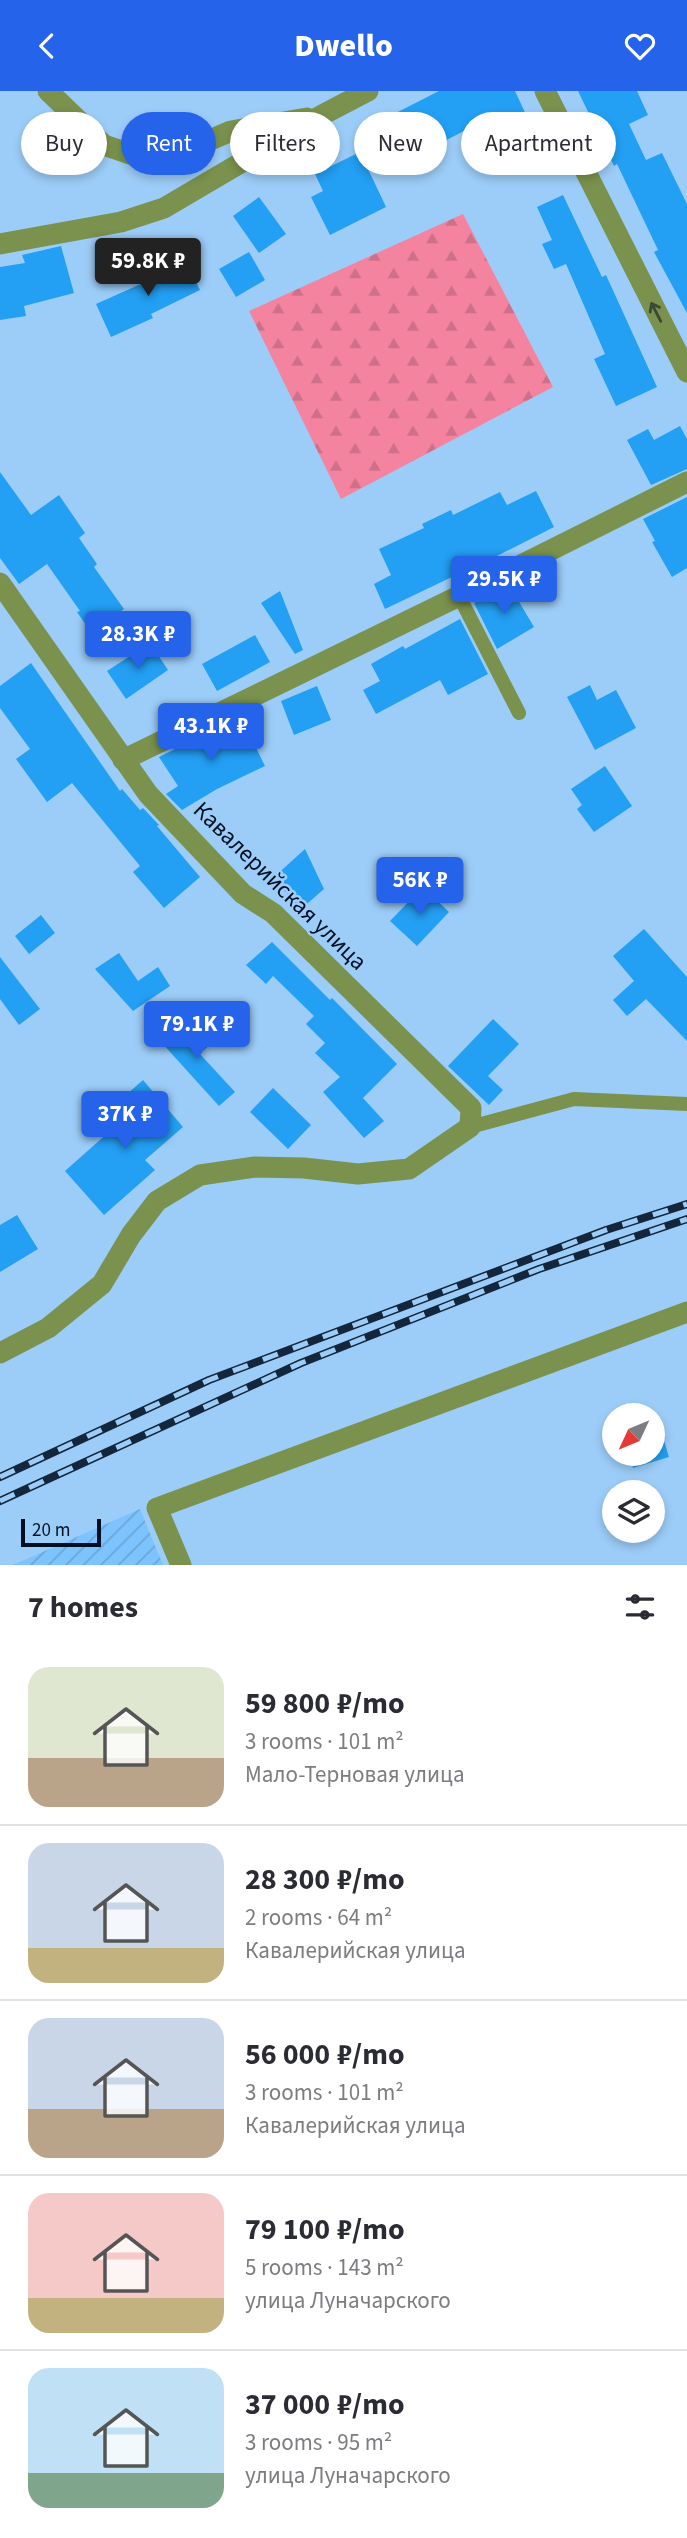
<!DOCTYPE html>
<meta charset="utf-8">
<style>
body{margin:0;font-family:"Source Sans 3",sans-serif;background:#f2f2f3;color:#2b2b33;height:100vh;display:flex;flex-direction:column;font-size:26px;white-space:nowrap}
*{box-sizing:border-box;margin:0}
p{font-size:23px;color:#7c7c81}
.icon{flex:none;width:38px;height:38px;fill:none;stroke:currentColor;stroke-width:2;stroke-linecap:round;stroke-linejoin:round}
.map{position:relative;height:1474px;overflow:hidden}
.sheet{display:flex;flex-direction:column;background:#fff;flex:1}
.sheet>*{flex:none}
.top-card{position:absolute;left:21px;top:21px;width:646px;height:63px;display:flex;gap:14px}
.needle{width:46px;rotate:226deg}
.controls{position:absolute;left:602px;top:1312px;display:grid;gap:14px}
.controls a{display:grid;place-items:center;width:63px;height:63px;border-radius:50%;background:#fff;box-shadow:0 4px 10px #0003;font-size:35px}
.scale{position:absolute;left:21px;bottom:18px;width:80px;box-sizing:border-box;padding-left:7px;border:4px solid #000f21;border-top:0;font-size:19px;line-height:24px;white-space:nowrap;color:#000f21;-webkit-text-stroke:5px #9ccdf8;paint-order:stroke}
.price{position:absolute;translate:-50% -60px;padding:0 16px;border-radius:7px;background:#2563eb;color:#fff;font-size:23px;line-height:46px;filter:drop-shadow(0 2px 4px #0008)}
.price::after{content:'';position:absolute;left:50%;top:42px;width:21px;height:16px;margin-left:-10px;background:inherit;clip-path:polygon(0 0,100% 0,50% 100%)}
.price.current{background:#222;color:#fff}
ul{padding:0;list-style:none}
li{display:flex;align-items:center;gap:21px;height:175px;padding:0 28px}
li+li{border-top:2px solid #e1e1e2}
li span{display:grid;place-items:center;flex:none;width:196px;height:140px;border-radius:21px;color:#555}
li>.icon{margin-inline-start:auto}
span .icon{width:84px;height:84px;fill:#fffc;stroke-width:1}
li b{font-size:30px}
h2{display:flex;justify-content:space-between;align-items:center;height:84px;padding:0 28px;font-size:30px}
.tag{padding:0 24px;border-radius:32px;background:#fff;box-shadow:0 4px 10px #0003;font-size:24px;line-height:63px}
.tag.current{background:#2563eb;color:#fff}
header{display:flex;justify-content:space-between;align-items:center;height:91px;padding:0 28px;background:#2563eb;color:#fff;font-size:32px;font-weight:800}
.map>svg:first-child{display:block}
.industrial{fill:url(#industrial-furrows)}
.forest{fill:url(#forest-firs)}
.building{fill:#239ff3}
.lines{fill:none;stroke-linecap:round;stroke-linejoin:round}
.lane{stroke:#7a924d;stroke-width:14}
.street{stroke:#7a924d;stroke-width:21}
.rail-casing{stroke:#13263b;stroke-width:8}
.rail{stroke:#9ccdf8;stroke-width:5;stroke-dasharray:16;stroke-linecap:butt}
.oneway{stroke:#374a35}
.labels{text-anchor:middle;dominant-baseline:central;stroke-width:5;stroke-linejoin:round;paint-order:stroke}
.street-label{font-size:24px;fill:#000f21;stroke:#9ccdf8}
</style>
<header><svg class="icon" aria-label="back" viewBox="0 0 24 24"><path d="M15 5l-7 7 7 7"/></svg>Dwello<svg class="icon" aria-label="heart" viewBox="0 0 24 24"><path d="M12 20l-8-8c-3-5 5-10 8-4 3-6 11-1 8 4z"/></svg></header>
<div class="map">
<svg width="687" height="1474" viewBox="0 0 687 1474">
<defs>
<pattern id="industrial-furrows" width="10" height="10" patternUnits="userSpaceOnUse" patternTransform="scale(1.75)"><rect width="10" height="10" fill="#7dc3fd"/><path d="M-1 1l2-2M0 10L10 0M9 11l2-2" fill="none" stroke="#6aa6d9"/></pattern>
<pattern id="forest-firs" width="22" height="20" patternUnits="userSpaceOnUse" patternTransform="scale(1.75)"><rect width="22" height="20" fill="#f483a0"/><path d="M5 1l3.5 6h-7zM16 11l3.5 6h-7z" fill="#cf708a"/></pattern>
</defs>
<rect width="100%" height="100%" fill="#9ccdf8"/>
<path class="industrial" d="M 140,1418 L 163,1474 L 13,1474 Z"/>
<path class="forest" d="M 463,123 L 553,296 L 341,408 L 249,220 Z"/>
<path class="building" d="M 439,0 L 515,0 L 543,60 L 507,77 L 485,29 L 410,68 L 388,26 Z
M 578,0 L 637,0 L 648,24 L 629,33 L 646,69 L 662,62 L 687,113 L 687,222 L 654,161 L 658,159 L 617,73 L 614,75 Z
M 360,61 L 386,116 L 330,144 L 311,106 L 323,100 L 315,83 Z
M 563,104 L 602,186 L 606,184 L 657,296 L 616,315 L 594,268 L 605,263 L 566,173 L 554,178 L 542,153 L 552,149 L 537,116 Z
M 259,106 L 286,143 L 259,162 L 233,125 Z
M 61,155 L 74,202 L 24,215 L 26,225 L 0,229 L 0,176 L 25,172 L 22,164 Z
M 249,161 L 265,189 L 236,206 L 219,178 Z
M 185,168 L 200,199 L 151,223 L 153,227 L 111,246 L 96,213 L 143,192 L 142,189 Z
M 680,335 L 687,348 L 687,378 L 651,394 L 627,349 L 648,338 L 654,349 Z
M 0,381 L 31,424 L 59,404 L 85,442 L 79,447 L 97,473 L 94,476 L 124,518 L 91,541 L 77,521 L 80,520 L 47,473 L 19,493 L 0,467 Z
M 536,400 L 554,436 L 493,467 L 496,472 L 458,491 L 454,485 L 385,518 L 374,493 L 391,484 L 379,458 L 424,437 L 422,433 L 451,419 L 453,424 L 500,401 L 507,414 Z
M 687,406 L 687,477 L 672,486 L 652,451 L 655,450 L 643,428 Z
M 509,494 L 534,536 L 497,558 L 474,512 Z
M 280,500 L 303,559 L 295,563 L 261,512 Z
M 460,528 L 488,583 L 448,604 L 440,589 L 376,623 L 363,599 L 380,590 L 371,573 L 403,555 L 405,558 Z
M 255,544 L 270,571 L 217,600 L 202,573 Z
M 150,552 L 168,579 L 126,608 L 107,580 Z
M 31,572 L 120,700 L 122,698 L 140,719 L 143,717 L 159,734 L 157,735 L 200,786 L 164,817 L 133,781 L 140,775 L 72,692 L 47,711 L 16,668 L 30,658 L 0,617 L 0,595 Z
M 590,594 L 597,609 L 616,599 L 636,637 L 595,659 L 567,606 Z
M 317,595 L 331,629 L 294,644 L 281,610 Z
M 241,626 L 265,675 L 217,698 L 182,719 L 166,703 L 178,695 L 159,666 Z
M 605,675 L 632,715 L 594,741 L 577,718 L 582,714 L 571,698 Z
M 305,758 L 324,798 L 301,818 L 273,787 Z
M 423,796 L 449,821 L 417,855 L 390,830 Z
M 41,824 L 55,842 L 29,863 L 15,845 Z
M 644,838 L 687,886 L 687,950 L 646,908 L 627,925 L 613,909 L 634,890 L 613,865 Z
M 272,851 L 330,909 L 332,907 L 397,973 L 363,1007 L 384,1030 L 364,1047 L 323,1001 L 340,986 L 315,962 L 325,952 L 306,933 L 314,925 L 273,885 L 266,893 L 246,874 Z
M 119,862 L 138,890 L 158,876 L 170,895 L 133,920 L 95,878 Z
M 0,866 L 40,918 L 19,934 L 0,908 Z
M 186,928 L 209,954 L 200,963 L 235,1001 L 219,1015 L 161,951 Z
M 493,928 L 519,953 L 488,985 L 503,999 L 489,1014 L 448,975 Z
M 143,989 L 183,1036 L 145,1069 L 155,1079 L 104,1124 L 65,1080 L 137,1016 L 126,1004 Z
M 273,997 L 311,1034 L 288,1058 L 250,1021 Z
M 17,1124 L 38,1158 L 0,1181 L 0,1134 Z
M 656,1323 L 669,1366 L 633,1377 L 629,1363 L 653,1363 L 653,1325 L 648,1325 Z"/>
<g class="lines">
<path class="lane" d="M 459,505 L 519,622
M 470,1036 L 574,1008 L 687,1013"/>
<path class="street" d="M 48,0 L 104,54 L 139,66 L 173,65 L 231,40 L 307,27
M 545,0 L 687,281
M 0,153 L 121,131 L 164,117 L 322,24 L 368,0
M 0,492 L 148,703 L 243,803 L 273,822 L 471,1017 L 470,1036 L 409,1078 L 358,1083 L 304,1077 L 255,1076 L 200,1084 L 157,1110 L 131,1144 L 102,1193 L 48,1237 L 0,1262
M 123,669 L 459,505 L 687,391
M 181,1474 L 157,1417 L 687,1221"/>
<defs>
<path id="rail" d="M 0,1386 L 209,1289 L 606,1139 L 687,1113
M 0,1410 L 301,1272 L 539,1178 L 687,1128"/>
</defs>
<use href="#rail" class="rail-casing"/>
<use href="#rail" class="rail"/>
</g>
<defs><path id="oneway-shaft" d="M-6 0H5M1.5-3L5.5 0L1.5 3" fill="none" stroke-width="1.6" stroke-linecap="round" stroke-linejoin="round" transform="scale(1.75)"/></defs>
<use class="oneway" href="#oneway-shaft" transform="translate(656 221) rotate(-117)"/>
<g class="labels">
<g class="street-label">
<text transform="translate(280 795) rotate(44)">Кавалерийская улица</text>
</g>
</g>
</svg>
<div class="controls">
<a><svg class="needle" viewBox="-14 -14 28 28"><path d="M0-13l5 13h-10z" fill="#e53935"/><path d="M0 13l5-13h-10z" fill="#7c7c81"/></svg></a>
<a><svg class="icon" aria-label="layers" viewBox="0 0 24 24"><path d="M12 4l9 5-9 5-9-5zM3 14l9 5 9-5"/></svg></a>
</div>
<div class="scale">20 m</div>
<b class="price current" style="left:148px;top:207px">59.8K ₽</b>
<b class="price" style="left:504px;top:525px">29.5K ₽</b>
<b class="price" style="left:138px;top:580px">28.3K ₽</b>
<b class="price" style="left:211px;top:672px">43.1K ₽</b>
<b class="price" style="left:420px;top:826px">56K ₽</b>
<b class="price" style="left:197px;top:970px">79.1K ₽</b>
<b class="price" style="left:125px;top:1060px">37K ₽</b>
<div class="top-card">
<a class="tag">Buy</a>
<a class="tag current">Rent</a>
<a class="tag">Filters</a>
<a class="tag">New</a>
<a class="tag">Apartment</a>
</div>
</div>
<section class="sheet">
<h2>7 homes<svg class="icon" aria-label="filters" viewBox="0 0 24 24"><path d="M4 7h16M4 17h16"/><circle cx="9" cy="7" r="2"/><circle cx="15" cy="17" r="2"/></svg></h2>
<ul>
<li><span style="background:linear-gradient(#dfe7d0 65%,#b9a48a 0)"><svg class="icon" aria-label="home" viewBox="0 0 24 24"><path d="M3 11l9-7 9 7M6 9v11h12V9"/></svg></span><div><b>59 800 ₽/mo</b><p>3 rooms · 101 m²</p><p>Мало-Терновая улица</p></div></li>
<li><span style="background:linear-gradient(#c9d6e8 75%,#c2b280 0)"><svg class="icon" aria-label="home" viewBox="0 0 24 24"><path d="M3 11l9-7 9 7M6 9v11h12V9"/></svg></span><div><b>28 300 ₽/mo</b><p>2 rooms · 64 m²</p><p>Кавалерийская улица</p></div></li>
<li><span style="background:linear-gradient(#c9d6e8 65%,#b9a48a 0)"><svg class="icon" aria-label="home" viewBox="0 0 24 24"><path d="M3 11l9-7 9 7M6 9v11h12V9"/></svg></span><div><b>56 000 ₽/mo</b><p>3 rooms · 101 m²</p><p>Кавалерийская улица</p></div></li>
<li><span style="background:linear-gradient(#f6c9c9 75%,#c2b280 0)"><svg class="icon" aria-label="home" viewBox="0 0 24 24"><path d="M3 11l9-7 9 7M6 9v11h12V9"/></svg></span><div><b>79 100 ₽/mo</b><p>5 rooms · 143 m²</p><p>улица Луначарского</p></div></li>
<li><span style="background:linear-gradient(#bfe0f5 75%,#7fa58c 0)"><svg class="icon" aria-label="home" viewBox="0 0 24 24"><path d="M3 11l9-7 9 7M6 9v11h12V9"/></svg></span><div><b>37 000 ₽/mo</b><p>3 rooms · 95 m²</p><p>улица Луначарского</p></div></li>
</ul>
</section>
